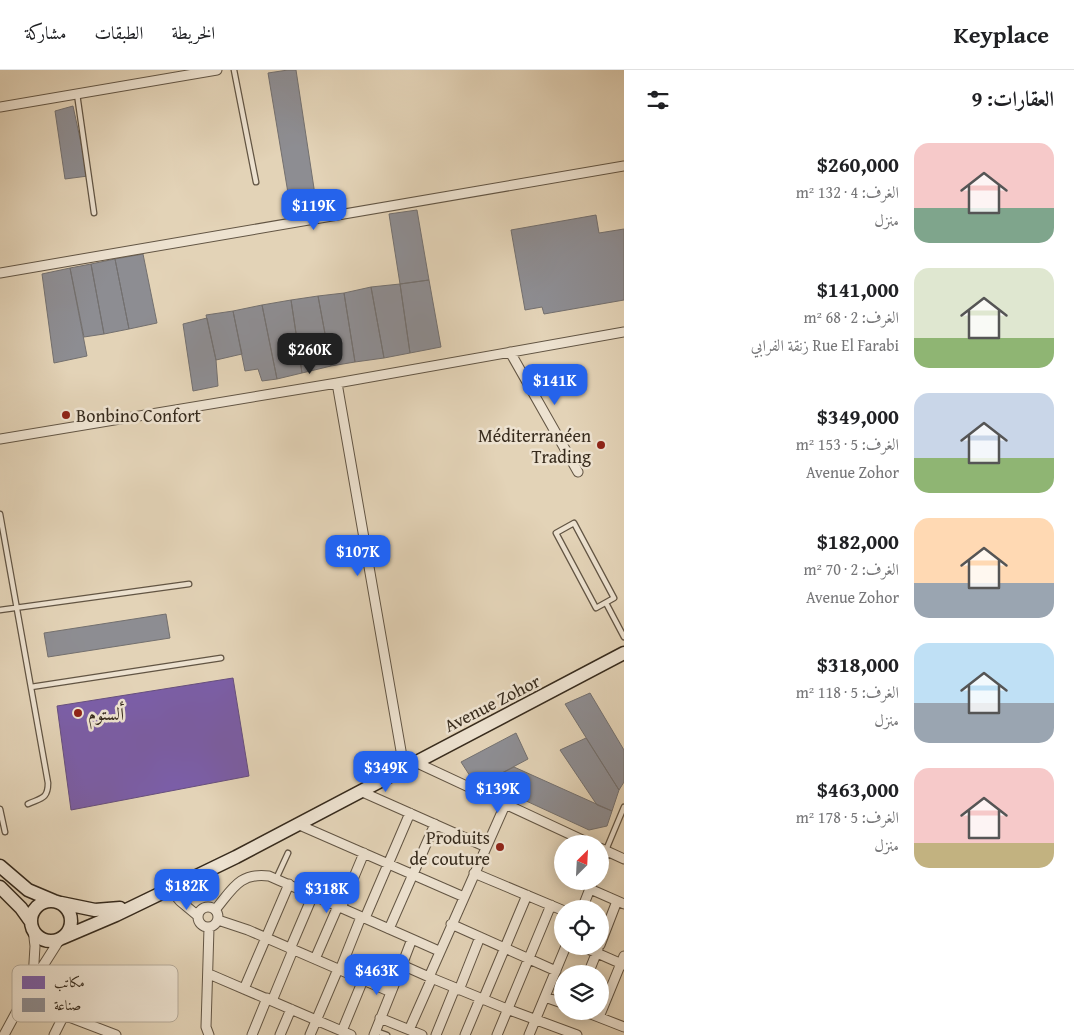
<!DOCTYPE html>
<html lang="ar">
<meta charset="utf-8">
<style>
body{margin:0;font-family:"Gentium Book Plus",Amiri,serif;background:#f2f2f2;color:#202124;direction:rtl;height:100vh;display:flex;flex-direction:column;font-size:19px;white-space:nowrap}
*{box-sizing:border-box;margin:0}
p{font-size:16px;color:#757577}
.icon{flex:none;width:28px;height:28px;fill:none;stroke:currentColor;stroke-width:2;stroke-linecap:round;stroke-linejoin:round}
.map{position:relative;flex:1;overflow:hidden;direction:ltr}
.drawer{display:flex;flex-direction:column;background:#fff;width:450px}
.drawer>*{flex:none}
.needle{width:32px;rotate:24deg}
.controls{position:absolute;left:554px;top:765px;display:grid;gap:10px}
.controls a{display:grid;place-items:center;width:55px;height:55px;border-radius:50%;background:#fff;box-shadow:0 2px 12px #0003;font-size:25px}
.price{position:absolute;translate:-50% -42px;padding:0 11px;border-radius:10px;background:#2563eb;color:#fff;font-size:16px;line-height:32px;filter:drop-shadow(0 1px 2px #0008)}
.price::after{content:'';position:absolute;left:50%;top:30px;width:15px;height:11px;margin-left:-8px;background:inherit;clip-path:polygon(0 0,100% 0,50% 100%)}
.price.active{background:#222;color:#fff}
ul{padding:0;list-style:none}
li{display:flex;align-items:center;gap:15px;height:125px;padding:0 20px}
li span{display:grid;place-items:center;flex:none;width:140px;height:100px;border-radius:15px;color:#555}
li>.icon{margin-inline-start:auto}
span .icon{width:60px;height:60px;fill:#fffc;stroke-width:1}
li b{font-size:21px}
h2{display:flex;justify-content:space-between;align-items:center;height:60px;padding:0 20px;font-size:21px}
header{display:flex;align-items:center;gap:30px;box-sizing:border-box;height:70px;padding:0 25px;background:#fff;border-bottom:1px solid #e0e0e0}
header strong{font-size:24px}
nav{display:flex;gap:28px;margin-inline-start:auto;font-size:18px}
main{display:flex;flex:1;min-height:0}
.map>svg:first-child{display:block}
.offices{fill:#7b5ea7;stroke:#674f7e}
.industry{fill:#8d8d92;stroke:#73706f}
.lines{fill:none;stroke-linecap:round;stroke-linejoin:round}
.lane-casing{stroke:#625544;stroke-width:7}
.street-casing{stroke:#625544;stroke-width:11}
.secondary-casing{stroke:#372b1d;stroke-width:15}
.lane{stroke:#ede2d0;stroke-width:4.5}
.street{stroke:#ede2d0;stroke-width:9}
.secondary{stroke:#ede2d0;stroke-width:12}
.poi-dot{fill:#8f2418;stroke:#ede2d0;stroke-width:2}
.labels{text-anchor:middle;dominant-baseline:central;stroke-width:5;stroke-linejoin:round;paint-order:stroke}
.poi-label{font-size:18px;fill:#372b1d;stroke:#ede2d0;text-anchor:start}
.street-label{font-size:18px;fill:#372b1d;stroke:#ede2d0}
.key{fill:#ede2d0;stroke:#b6ab9a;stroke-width:1}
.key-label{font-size:14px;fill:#372b1d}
</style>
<header>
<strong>Keyplace</strong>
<nav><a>الخريطة</a><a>الطبقات</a><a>مشاركة</a></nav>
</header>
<main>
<section class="drawer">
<h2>العقارات: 9<svg class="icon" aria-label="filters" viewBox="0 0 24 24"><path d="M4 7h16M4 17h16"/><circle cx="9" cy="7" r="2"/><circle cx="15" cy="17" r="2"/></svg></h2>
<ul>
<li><span style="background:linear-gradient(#f6c9c9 65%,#7fa58c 0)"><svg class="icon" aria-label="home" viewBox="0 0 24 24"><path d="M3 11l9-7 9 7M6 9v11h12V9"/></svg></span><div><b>$260,000</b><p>الغرف: 4 · 132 m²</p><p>منزل</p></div></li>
<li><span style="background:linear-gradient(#dfe7d0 70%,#8fb573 0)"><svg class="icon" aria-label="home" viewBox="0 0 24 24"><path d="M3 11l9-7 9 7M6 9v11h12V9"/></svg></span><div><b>$141,000</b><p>الغرف: 2 · 68 m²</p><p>Rue El Farabi زنقة الفرابي</p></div></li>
<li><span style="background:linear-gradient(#c9d6e8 65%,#8fb573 0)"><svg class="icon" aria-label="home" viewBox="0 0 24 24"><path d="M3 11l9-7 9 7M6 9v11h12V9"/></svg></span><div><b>$349,000</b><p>الغرف: 5 · 153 m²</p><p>Avenue Zohor</p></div></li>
<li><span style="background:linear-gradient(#ffd9b3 65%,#9aa5b1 0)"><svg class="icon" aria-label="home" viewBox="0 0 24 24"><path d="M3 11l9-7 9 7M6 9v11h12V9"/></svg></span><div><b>$182,000</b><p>الغرف: 2 · 70 m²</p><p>Avenue Zohor</p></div></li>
<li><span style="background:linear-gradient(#bfe0f5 60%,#9aa5b1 0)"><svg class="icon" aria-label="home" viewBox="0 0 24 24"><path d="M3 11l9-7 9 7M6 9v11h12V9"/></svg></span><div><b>$318,000</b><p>الغرف: 5 · 118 m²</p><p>منزل</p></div></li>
<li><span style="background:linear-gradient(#f6c9c9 75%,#c2b280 0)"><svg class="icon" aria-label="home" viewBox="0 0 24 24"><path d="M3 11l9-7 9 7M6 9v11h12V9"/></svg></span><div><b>$463,000</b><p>الغرف: 5 · 178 m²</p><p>منزل</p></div></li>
</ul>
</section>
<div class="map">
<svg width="624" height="965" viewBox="0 0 624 965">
<rect width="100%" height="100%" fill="#e3d3b7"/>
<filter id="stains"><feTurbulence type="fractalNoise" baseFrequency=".004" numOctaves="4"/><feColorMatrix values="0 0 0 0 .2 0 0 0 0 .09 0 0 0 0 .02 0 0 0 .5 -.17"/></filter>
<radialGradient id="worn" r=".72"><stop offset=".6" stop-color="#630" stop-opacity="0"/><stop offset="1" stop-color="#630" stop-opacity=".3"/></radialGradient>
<path class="offices" d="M 233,608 L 249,706 L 71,740 L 57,636 Z"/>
<path class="industry" d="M 288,0 L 296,0 L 317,138 L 291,141 L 268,3 Z
M 73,36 L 88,106 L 65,109 L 55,41 Z
M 417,140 L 429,210 L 400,214 L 389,144 Z
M 596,145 L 599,163 L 624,159 L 624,230 L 544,244 L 542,237 L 525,240 L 511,160 Z
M 143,184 L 157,253 L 129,259 L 115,189 Z
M 115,189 L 129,259 L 104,264 L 91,194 Z
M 91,194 L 104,264 L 84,267 L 70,198 Z
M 70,198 L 87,286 L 54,293 L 42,204 Z
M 429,210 L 441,277 L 410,283 L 400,214 Z
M 400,214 L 410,283 L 384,288 L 371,217 Z
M 371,217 L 384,288 L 355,292 L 344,223 Z
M 344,223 L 355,292 L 331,296 L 318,226 Z
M 318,226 L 331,296 L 302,303 L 291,230 Z
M 291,230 L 302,303 L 277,309 L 262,235 Z
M 262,235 L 277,309 L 262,311 L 258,299 L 245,301 L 233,241 Z
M 233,241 L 242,284 L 216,290 L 206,245 Z
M 207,248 L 216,290 L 218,316 L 193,321 L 183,254 Z
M 166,544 L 170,568 L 48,587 L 44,563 Z
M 590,623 L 624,680 L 624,712 L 619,720 L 565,634 Z
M 516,663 L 528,689 L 485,712 L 470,706 L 461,692 Z
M 586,668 L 619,720 L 612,741 L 597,735 L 560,680 Z
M 514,697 L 612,741 L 607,756 L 589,760 L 485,712 Z"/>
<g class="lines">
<defs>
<path id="lane" d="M 234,0 L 256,112
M 77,24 L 94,143
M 0,444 L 48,713 C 48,729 41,728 28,734
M 574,453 L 614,528 L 596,538 L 556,463 Z
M 606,533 L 624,567
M 0,540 L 189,514
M 31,617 L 221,588
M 0,739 L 5,762
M 606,780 L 624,737
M 276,809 L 288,783
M 376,961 L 387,965"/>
<path id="street" d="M 0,37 L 217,0
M 0,203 L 624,96
M 510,282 L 578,402
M 337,313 L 404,698
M 0,369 L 337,313 L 624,262
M 415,692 L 591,774
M 360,721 L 486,777
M 297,754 L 464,827
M 600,778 L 624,789
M 600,795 L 606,780
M 474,803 L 562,840
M 170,819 L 180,831 L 198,846
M 590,819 L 624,834
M198 847a10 10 0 1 1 20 0a10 10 0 1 1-20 0Z
M 341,838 L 364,783
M 582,839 L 593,811
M 215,840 C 232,820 239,802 269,806 L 412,869
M 365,848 L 410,743
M 218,850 L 248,860 L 391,922
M 451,854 L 556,901
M 389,859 L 435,754
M 600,875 L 617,831
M 581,876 L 624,895
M 290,879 L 313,825
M 439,881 L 412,869 L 402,895 L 429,907 L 505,735
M 315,889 L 338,836
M 340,900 L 361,847
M 209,904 L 351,965
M 588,904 L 598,879
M 429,907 L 507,939 L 577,965
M 33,909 L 35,876 L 33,859
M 244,919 L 289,814
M 459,920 L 480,867
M 26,924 L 64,945 L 116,965
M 545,927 L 562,933
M 483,930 L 527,825
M 272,931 L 293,880
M 583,941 L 624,957
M 599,947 L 624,886
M 380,948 L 422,965
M 409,960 L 432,908
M 342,961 L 363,910
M 4,965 L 32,913 L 60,869
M 54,965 L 64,945
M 209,965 L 206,957 L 209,858
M 252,965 L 267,928
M 280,965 L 291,939
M 310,965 L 338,899
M 374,965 L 402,895
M 436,965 L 455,918
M 465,965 L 480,929
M 497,965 L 551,835
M 529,965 L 566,876"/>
<path id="secondary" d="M 0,796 L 28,820 L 54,831
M 0,817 L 21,838 L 31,852
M31 851a20 20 0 1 1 40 0a20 20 0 1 1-40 0Z
M 61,833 L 95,840 L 120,838
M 62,868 L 116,845 L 236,787 L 624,583"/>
</defs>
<use href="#lane" class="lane-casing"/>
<use href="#street" class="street-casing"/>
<use href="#secondary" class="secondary-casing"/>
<use href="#lane" class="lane"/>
<use href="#street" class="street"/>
<use href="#secondary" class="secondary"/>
</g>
<g class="poi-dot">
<circle cx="66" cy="345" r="5"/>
<circle cx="601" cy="375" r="5"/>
<circle cx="78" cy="643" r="5"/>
<circle cx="500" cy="777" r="5"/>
</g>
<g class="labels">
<g class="poi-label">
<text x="76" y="345">Bonbino Confort</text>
<text x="591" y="365" text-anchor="end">Méditerranéen<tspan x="591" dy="21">Trading</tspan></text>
<text x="88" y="643">ألستوم</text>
<text x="490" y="767" text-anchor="end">Produits<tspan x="490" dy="21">de couture</tspan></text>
</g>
<g class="street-label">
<text transform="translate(492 633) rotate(-27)">Avenue Zohor</text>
</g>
</g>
<rect x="12" y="895" width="166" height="57" rx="8" class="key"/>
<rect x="22" y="906" width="23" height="13" fill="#7b5ea7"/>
<rect x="22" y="928" width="23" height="14" fill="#8d8d92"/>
<g class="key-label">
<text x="54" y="917">مكاتب</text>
<text x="54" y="940">صناعة</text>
</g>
<rect width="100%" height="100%" filter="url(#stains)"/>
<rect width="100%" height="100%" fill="url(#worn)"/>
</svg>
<div class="controls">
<a><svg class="needle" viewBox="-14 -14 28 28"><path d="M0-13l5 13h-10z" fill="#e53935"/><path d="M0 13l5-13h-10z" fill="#757577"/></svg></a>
<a><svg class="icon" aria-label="locate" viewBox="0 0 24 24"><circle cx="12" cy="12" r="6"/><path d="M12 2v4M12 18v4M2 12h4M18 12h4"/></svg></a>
<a><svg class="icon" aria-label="layers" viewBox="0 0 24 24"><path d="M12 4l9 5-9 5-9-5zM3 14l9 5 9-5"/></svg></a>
</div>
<b class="price" style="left:314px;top:161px">$119K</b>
<b class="price active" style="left:310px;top:305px">$260K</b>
<b class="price" style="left:555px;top:336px">$141K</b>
<b class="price" style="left:358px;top:507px">$107K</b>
<b class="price" style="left:386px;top:723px">$349K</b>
<b class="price" style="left:498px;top:744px">$139K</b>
<b class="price" style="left:187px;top:841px">$182K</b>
<b class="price" style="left:327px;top:844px">$318K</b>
<b class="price" style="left:377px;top:926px">$463K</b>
</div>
</main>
